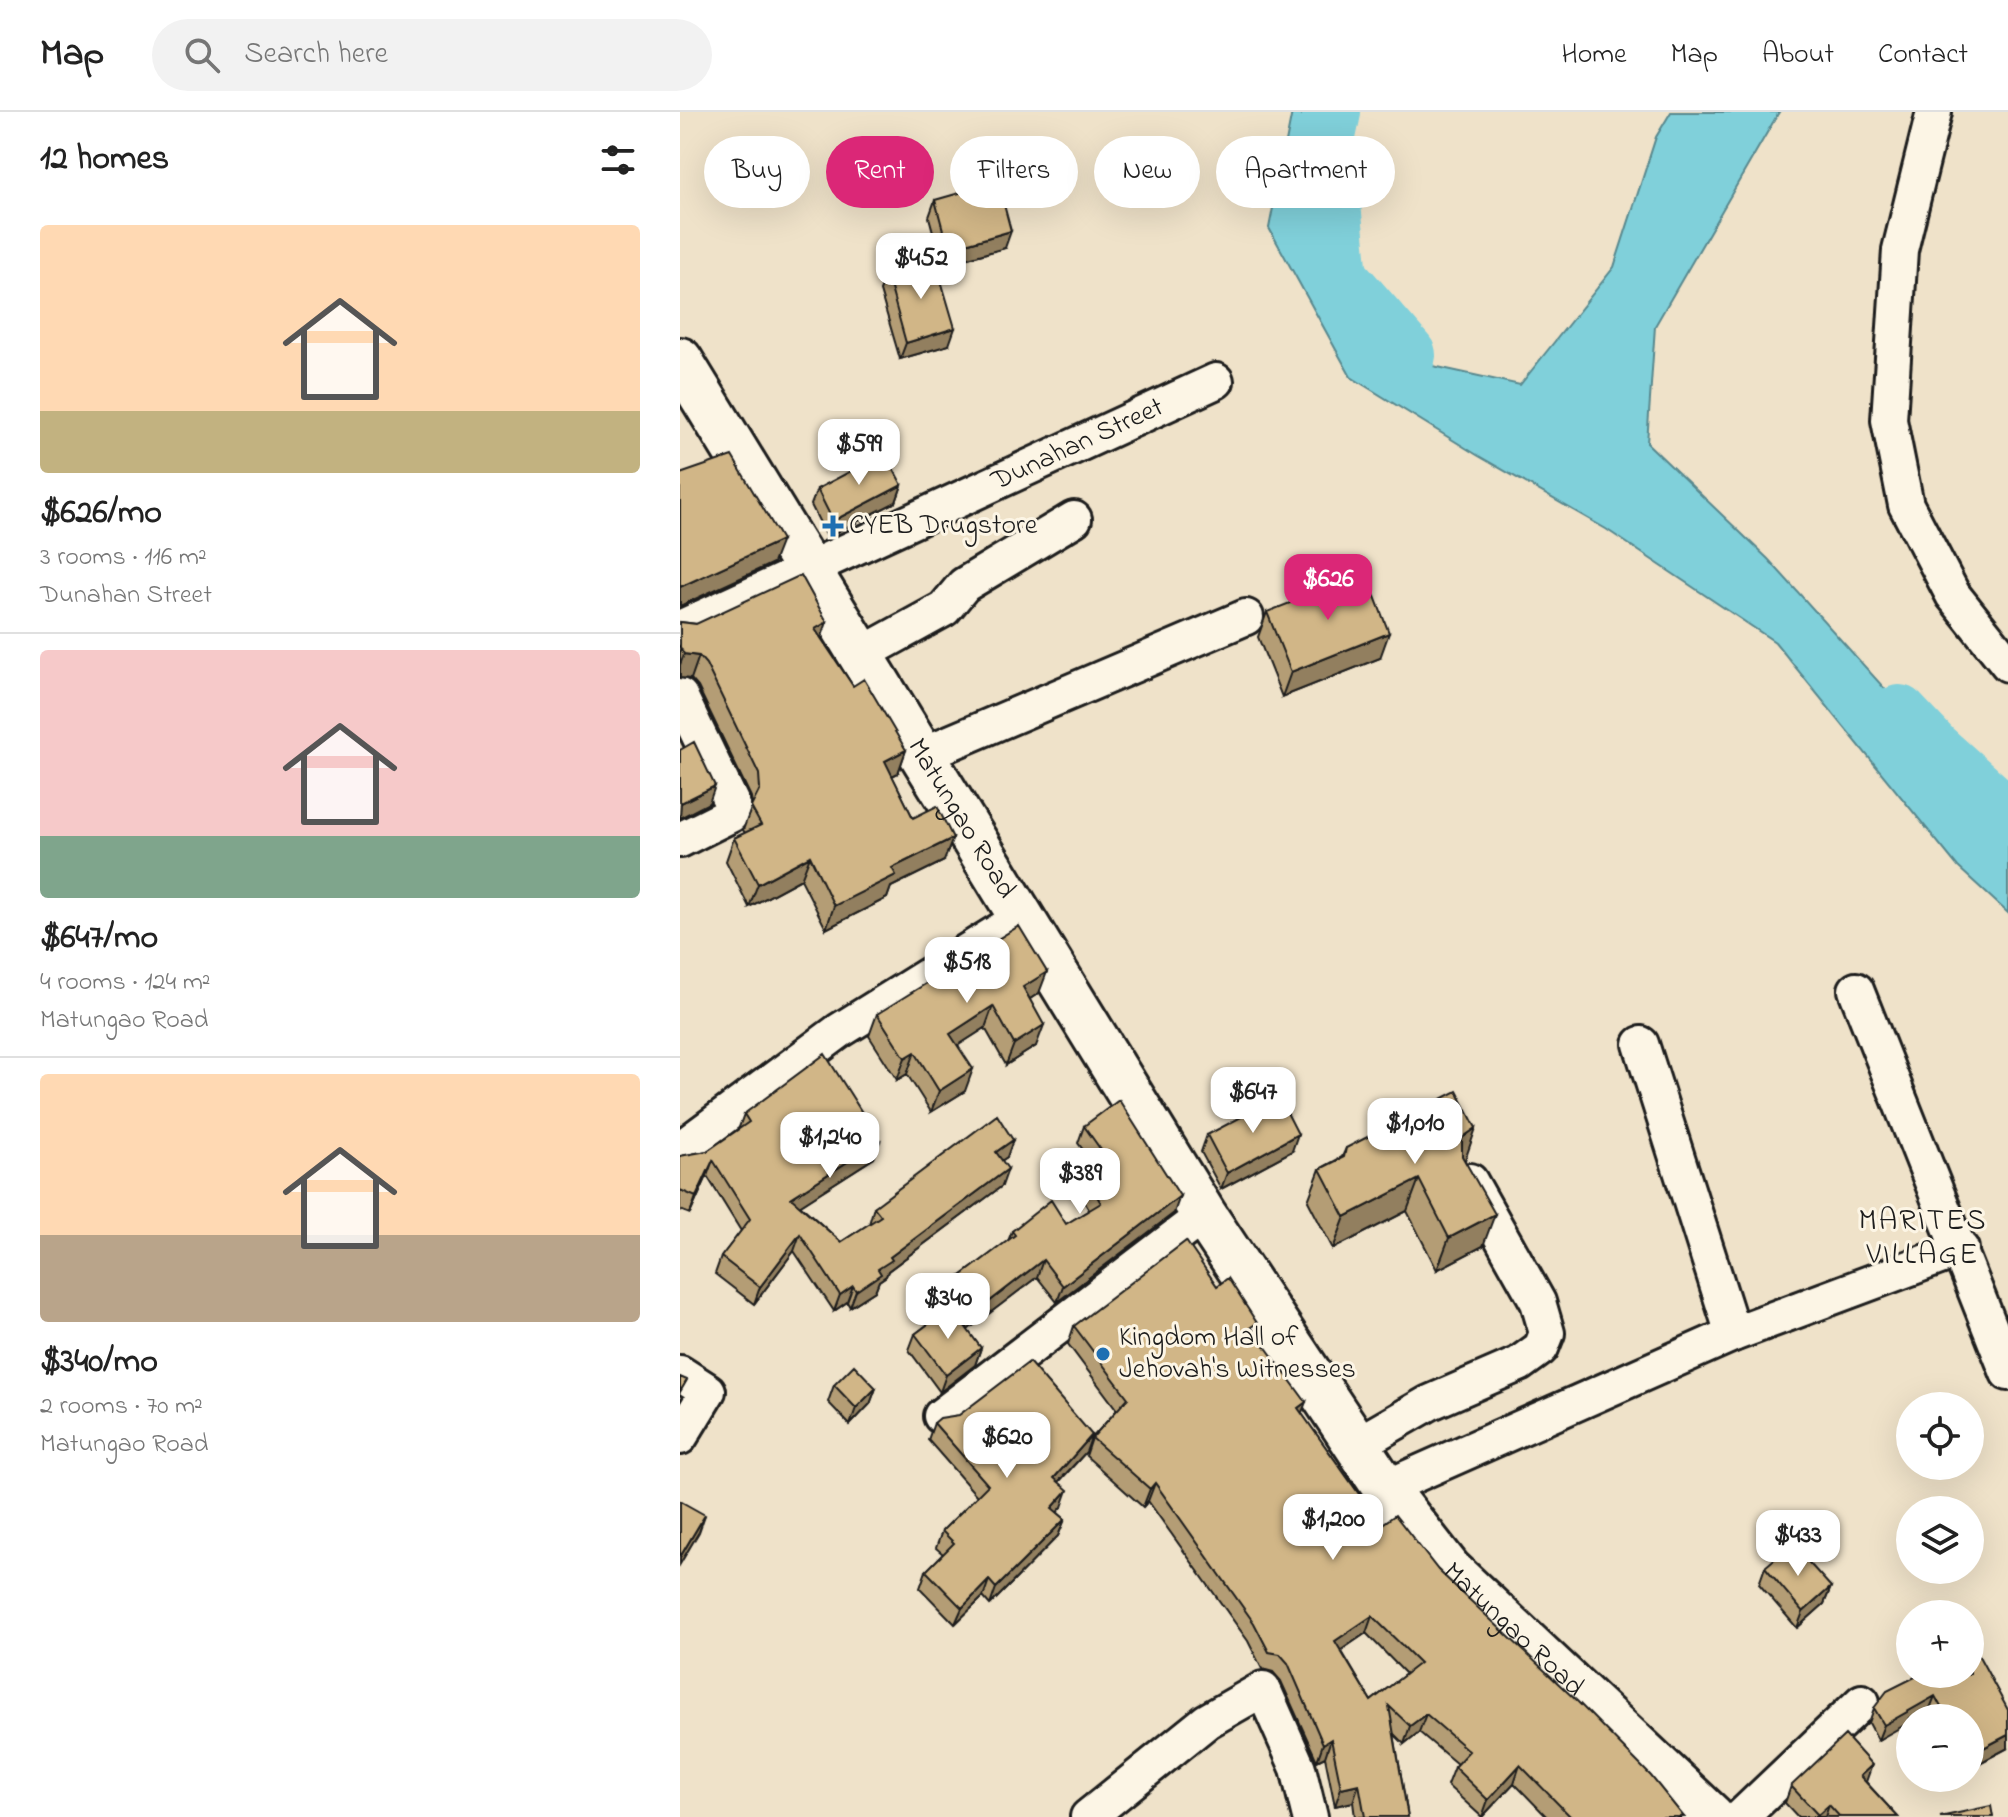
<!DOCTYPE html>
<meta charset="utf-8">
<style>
body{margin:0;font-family:"Indie Flower",sans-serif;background:#f2f2f2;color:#222;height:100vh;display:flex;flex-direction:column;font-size:30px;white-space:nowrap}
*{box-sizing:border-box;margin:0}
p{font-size:26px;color:#767676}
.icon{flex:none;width:44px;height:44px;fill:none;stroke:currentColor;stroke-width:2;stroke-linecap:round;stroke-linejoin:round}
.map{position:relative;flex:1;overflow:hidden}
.side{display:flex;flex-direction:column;background:#fff;width:680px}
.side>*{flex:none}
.top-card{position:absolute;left:24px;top:24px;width:760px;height:72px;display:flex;gap:16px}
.buttons{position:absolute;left:1216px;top:1280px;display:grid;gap:16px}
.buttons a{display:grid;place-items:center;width:88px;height:88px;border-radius:50%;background:#fff;box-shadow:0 8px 32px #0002;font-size:40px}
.price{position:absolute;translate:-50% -68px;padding:0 18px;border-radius:16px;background:#fff;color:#222;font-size:26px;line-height:52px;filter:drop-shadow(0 2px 4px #0008)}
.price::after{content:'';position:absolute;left:50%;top:48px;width:24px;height:18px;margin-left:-12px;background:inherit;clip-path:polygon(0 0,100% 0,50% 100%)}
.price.selected{background:#db2777;color:#fff}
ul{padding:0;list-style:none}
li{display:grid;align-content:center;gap:16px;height:424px;padding:0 40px}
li+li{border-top:2px solid #e0e0e0}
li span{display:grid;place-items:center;height:248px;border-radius:8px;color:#555}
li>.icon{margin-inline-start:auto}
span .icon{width:144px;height:144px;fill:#fffc;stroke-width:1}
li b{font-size:34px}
h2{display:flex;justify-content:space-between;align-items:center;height:96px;padding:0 40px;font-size:34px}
.tag{padding:0 28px;border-radius:36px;background:#fff;box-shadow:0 8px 32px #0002;font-size:28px;line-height:72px}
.tag.selected{background:#db2777;color:#fff}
header{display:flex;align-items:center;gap:48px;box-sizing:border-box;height:112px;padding:0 40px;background:#fff;border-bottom:2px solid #e0e0e0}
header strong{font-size:38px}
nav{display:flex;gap:44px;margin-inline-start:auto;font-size:28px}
.search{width:560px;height:72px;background:#f2f2f2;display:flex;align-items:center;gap:20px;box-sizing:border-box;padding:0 28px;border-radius:44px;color:#767676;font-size:30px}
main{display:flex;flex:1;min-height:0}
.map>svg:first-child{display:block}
.water{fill:#80d0da;stroke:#58888e;stroke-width:2}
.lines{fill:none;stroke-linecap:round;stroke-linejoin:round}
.river{stroke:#80d0da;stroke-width:58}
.minor-casing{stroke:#1c1c1c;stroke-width:40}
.secondary-casing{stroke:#1c1c1c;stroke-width:50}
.minor{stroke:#fcf5e5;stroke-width:34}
.secondary{stroke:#fcf5e5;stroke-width:44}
.wall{fill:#b49d74;stroke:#1c1c1c;stroke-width:2;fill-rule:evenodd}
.shaded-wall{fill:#927f5e;stroke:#1c1c1c;stroke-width:2}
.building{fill:#d1b687;stroke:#1c1c1c;stroke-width:2;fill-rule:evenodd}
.poi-dot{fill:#1f6fb2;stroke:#fcf5e5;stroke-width:3}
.labels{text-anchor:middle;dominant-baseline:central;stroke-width:6;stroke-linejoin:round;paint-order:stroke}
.street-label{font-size:28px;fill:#1c1c1c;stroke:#fcf5e5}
.poi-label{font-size:28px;fill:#1c1c1c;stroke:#fcf5e5;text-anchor:start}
.neighbourhood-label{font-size:30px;letter-spacing:2px;fill:#1c1c1c;stroke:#fcf5e5}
</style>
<header>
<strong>Map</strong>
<div class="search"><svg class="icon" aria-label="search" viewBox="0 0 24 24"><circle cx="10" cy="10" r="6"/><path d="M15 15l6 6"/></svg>Search here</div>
<nav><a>Home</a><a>Map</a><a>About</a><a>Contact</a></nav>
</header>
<main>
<section class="side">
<h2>12 homes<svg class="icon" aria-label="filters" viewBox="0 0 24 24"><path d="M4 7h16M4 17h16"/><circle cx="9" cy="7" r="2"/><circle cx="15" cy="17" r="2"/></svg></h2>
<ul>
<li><span style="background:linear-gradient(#ffd9b3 75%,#c2b280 0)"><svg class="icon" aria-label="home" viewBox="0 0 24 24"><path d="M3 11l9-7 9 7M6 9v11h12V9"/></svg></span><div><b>$626/mo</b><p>3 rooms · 116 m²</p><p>Dunahan Street</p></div></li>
<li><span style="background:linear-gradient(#f6c9c9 75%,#7fa58c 0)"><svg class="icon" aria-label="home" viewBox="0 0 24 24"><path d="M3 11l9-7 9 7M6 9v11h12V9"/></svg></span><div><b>$647/mo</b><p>4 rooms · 124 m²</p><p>Matungao Road</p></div></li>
<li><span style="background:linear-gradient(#ffd9b3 65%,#b9a48a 0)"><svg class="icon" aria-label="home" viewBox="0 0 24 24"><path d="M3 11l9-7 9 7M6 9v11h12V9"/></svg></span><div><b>$340/mo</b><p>2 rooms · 70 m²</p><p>Matungao Road</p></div></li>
</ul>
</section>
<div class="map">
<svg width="1328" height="1705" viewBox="0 0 1328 1705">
<rect width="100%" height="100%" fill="#efe2c9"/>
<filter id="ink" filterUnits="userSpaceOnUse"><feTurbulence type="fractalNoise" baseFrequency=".0125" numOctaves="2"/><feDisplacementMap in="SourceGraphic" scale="16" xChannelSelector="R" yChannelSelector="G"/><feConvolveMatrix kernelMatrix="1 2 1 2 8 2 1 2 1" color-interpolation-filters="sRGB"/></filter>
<g filter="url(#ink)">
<path class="water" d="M 612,0 L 619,0 L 656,40 L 672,180 L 744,252 L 840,273 L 934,155 L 976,25 L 991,0 L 1099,0 L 975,214 L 967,331 L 1088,447 L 1328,714 L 1328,801 L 1278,755 L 1095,530 L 926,417 L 797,343 L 671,265 L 589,116 Z"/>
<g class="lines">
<path class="river" d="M 652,0 L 646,29 L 659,165 L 727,243
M 1219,602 L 1253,638 L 1328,705"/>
<defs>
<g id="minor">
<path d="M 1254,0 L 1220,138 L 1209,308 L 1226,393 L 1273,483 L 1328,552"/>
<path id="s1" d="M 0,516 L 536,269"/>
<path d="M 182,542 L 264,497 L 284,473 L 394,407"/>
<path d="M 0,584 L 53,694 L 50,703 L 0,728"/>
<path d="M 244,642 L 566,505"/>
<path d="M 1176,878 L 1328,1261"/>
<path d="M 961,932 L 1053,1222"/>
<path d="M 0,1037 L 159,919 L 344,804"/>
<path d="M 0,1261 L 28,1279 L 0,1325"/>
<path d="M 261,1304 L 524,1103"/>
<path d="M 676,1333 L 749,1291 L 839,1252 L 861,1236 L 867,1221 L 858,1190 L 790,1069"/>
<path d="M 705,1376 L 1053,1222 L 1281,1137"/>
<path d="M 408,1705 L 527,1609 L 583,1577 L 618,1656 L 630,1705"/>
<path d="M 1061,1705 L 1182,1590"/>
</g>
<g id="secondary">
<path id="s2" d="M 0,248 L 524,1103 L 705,1376 L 769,1458 L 1032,1705"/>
</g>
</defs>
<use href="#minor" class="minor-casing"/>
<use href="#secondary" class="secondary-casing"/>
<use href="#minor" class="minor"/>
<use href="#secondary" class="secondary"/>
</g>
<path class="wall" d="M 255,88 L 325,136 L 262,153 L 249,105 Z
M 207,162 L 269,233 L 220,247 L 200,179 Z
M 222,373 L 216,390 L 147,425 L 131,393 L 137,377 Z
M 587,500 L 700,546 L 602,585 L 578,525 Z
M 0,510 L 141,526 L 173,574 L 226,638 L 218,661 L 212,664 L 233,706 L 264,749 L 211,775 L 207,786 L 146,817 L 121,767 L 69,795 L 46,749 L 54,726 L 65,721 L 63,718 L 72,694 L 71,685 L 18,575 L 11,567 L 0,566 Z
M 359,881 L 350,887 L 356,934 L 326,953 L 305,916 L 278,933 L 285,979 L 251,1000 L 227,962 L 217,968 L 189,924 L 197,902 Z
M 64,1002 L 200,1029 L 194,1046 L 120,1093 L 161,1130 L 189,1112 L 194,1095 L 327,1045 L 322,1048 L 322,1074 L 208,1159 L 206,1164 L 199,1169 L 195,1179 L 170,1195 L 167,1190 L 154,1199 L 114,1139 L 74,1192 L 35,1162 L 41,1145 L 61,1119 L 27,1064 L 10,1102 L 0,1098 L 0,1044 L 27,1039 L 58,1018 Z
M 404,1014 L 494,1101 L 377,1190 L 357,1165 L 287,1218 L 301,1236 L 295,1253 L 260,1280 L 229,1238 L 235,1222 L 268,1197 L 263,1190 L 269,1173 L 328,1129 L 332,1119 L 386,1112 L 409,1098 L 398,1079 L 404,1062 L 415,1054 L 398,1031 Z
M 527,1023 L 612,1039 L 541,1077 L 521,1040 Z
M 666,1036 L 785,1048 L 803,1134 L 757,1158 L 727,1099 L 653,1137 L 628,1089 L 640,1057 L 662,1045 Z
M 537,1174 L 574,1219 L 622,1302 L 701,1413 L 758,1458 L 1004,1705 L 867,1705 L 834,1671 L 802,1705 L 767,1673 L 774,1655 L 777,1652 L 739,1620 L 724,1632 L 714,1622 L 728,1705 L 675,1705 L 673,1690 L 655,1694 L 645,1645 L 637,1649 L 601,1569 L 593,1560 L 582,1557 L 568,1529 L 468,1389 L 463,1395 L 406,1344 L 412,1326 L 437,1298 L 388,1232 L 394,1214 ZM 686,1521 L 726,1562 L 691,1589 L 661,1538 Z
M 154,1273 L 196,1276 L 190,1292 L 170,1313 L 148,1290 Z
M 254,1311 L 412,1323 L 406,1340 L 379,1370 L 382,1395 L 377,1400 L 385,1407 L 378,1424 L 310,1493 L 303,1485 L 275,1512 L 240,1476 L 246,1459 L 263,1442 L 256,1436 L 262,1419 L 297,1384 L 248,1328 Z
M 1085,1455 L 1151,1475 L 1144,1492 L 1117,1516 L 1079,1472 Z
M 1241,1562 L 1328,1636 L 1290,1656 L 1290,1606 L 1253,1606 L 1249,1599 L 1237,1606 L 1230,1606 L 1198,1628 L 1189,1611 L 1194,1596 Z
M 1186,1670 L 1218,1705 L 1118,1705 L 1105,1691 L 1111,1674 Z"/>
<path class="shaded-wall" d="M 331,119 L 325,136 L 262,153 L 268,137 Z
M 275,216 L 269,233 L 220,247 L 226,231 Z
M 222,373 L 216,390 L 147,425 L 153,409 Z
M 102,428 L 93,451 L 0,494 L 0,475 Z
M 147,510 L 139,533 L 135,517 Z
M 709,521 L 700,546 L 602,585 L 611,560 Z
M 4,542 L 19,544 L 11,567 L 0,566 L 0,553 Z
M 226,638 L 218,661 L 196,672 L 205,649 Z
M 35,674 L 29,691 L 0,706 L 1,691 Z
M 273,726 L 264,749 L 211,775 L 207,786 L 146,817 L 154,794 L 212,756 Z
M 130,744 L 121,767 L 69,795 L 78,772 Z
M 367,860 L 359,881 L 336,896 L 343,875 Z
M 313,894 L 305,916 L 263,943 L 270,922 Z
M 364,913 L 356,934 L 326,953 L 334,932 Z
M 235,940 L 227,962 L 217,968 L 225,946 Z
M 293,957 L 285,979 L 251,1000 L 259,979 Z
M 796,1016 L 785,1048 L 770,1058 L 782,1026 Z
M 618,1022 L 612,1039 L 541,1077 L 547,1061 Z
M 333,1028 L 327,1045 L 309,1057 L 316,1040 Z
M 200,1029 L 194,1046 L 105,1103 L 111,1086 Z
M 33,1048 L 27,1064 L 10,1102 L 16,1085 Z
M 328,1057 L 322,1074 L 208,1159 L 206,1164 L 199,1169 L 195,1179 L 170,1195 L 176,1179 L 210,1145 Z
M 739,1067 L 727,1099 L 653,1137 L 665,1105 Z
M 500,1084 L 494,1101 L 377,1190 L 383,1174 Z
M 815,1102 L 803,1134 L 757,1158 L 769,1126 Z
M 120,1122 L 114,1139 L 74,1192 L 80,1175 Z
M 363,1148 L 357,1165 L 285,1220 L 292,1203 Z
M 173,1174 L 167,1190 L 154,1199 L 160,1183 Z
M 301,1236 L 295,1253 L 260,1280 L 266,1263 Z
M 196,1276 L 190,1292 L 170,1313 L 176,1296 Z
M 626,1290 L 619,1308 L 618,1296 Z
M 412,1323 L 406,1340 L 367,1382 L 374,1366 Z
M 475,1371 L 468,1389 L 463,1395 L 470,1377 Z
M 388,1378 L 382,1395 L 366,1413 L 372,1396 Z
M 25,1403 L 19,1420 L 0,1452 L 0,1445 Z
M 385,1407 L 378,1424 L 310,1493 L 316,1476 Z
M 309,1468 L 303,1485 L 275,1512 L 282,1496 Z
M 1151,1475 L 1144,1492 L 1117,1516 L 1123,1500 Z
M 692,1504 L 686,1521 L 648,1547 L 655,1529 Z
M 1255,1584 L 1249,1599 L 1237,1606 L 1230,1606 L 1230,1610 L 1198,1628 L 1204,1613 Z
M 746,1602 L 739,1620 L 724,1632 L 730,1614 Z
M 1328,1623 L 1328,1636 L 1290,1656 L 1290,1643 Z
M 651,1627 L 645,1645 L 637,1649 L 643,1632 Z
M 840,1653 L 834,1671 L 802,1705 L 808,1688 Z
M 1192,1653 L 1186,1670 L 1174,1681 L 1180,1664 Z
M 679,1672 L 673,1690 L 655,1694 L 661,1676 Z
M 1149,1693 L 1145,1705 L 1137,1705 L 1138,1703 Z"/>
<path class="building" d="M 318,70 L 331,119 L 268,137 L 255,88 Z
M 255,148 L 275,216 L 226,231 L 207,162 Z
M 205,341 L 222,373 L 153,409 L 137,377 Z
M 52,344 L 102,428 L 0,475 L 0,362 Z
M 686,461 L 709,521 L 611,560 L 587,500 Z
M 121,463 L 147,510 L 135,517 L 173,574 L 184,567 L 226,638 L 205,649 L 233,706 L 257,694 L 273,726 L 212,756 L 216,763 L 154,794 L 130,744 L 78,772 L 54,726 L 81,713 L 71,695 L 80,677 L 79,662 L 26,552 L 19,544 L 4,542 L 0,535 L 0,510 L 16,512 Z
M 14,630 L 35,674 L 1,691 L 0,689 L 0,638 Z
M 339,814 L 367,860 L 343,875 L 364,913 L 334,932 L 313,894 L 270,922 L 293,957 L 259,979 L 235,940 L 225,946 L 197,902 Z
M 145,942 L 200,1029 L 111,1086 L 161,1130 L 201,1104 L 194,1095 L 317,1003 L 333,1028 L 316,1040 L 328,1057 L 210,1145 L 212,1148 L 198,1157 L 201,1162 L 176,1179 L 173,1174 L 160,1183 L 120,1122 L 80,1175 L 41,1145 L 70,1107 L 33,1048 L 16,1085 L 0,1078 L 0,1044 L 27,1039 L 69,1010 L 64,1002 Z
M 777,979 L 796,1016 L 782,1026 L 782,1044 L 815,1102 L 769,1126 L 739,1067 L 665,1105 L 640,1057 L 664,1045 L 666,1036 Z
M 599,985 L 618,1022 L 547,1061 L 527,1023 Z
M 439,988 L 500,1084 L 383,1174 L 363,1148 L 292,1203 L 269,1173 L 335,1123 L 332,1119 L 371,1088 L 386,1112 L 421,1091 L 404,1062 L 426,1045 L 404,1014 Z
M 506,1129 L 537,1174 L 548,1166 L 577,1211 L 571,1215 L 626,1290 L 618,1296 L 701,1413 L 715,1403 L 758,1458 L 898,1590 L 971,1664 L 1004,1705 L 891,1705 L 840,1653 L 808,1688 L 774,1655 L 789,1639 L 746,1602 L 730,1614 L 709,1594 L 728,1705 L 685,1705 L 679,1672 L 661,1676 L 651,1627 L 643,1632 L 608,1551 L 600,1542 L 589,1540 L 574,1511 L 475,1371 L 470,1377 L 412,1326 L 448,1286 L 394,1214 ZM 692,1504 L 740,1551 L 691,1589 L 655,1529 Z
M 271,1195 L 301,1236 L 266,1263 L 235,1222 Z
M 349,1250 L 412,1323 L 374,1366 L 388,1378 L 372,1396 L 385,1407 L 316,1476 L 309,1468 L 282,1496 L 246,1459 L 274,1431 L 262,1419 L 308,1373 L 254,1311 L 260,1306 L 279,1303 Z
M 174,1253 L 196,1276 L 176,1296 L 154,1273 Z
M 0,1265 L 7,1268 L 0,1280 Z
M 0,1389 L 25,1403 L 0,1445 Z
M 1112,1432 L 1151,1475 L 1123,1500 L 1085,1455 Z
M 1294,1535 L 1328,1598 L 1328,1623 L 1290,1643 L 1290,1606 L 1267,1606 L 1255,1584 L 1204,1613 L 1194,1596 L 1207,1579 L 1241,1562 L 1290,1562 L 1290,1538 Z
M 1165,1623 L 1192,1653 L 1180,1664 L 1218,1705 L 1160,1705 L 1149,1693 L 1138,1703 L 1111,1674 Z
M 1311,1694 L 1313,1705 L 1260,1705 Z"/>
</g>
<g class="poi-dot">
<path d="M149 402h8v8h8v8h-8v8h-8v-8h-8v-8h8z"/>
<circle cx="423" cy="1242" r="8"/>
</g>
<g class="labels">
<g class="street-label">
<text stroke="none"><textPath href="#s1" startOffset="438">Dunahan Street</textPath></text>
<text stroke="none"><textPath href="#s2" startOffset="538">Matungao Road</textPath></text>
<text stroke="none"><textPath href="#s2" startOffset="1522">Matungao Road</textPath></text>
</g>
<g class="poi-label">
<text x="169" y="414">CYEB Drugstore</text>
<text x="439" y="1226">Kingdom Hall of<tspan x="439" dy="32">Jehovah's Witnesses</tspan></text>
</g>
<g class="neighbourhood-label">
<text x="1243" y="1110">MARITES<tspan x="1243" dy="34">VILLAGE</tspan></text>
</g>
</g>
</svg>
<div class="buttons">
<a><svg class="icon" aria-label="locate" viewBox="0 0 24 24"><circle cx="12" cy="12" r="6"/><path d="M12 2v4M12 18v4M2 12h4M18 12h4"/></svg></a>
<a><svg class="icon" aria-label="layers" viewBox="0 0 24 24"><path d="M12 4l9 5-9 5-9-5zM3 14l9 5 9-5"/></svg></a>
<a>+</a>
<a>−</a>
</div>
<b class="price" style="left:241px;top:189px">$452</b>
<b class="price" style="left:179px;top:375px">$599</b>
<b class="price selected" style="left:648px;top:510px">$626</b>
<b class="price" style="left:287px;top:893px">$518</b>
<b class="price" style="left:573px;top:1023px">$647</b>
<b class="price" style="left:735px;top:1054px">$1,010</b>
<b class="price" style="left:150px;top:1068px">$1,240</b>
<b class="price" style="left:400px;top:1104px">$389</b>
<b class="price" style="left:268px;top:1229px">$340</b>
<b class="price" style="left:327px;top:1368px">$620</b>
<b class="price" style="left:653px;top:1450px">$1,200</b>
<b class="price" style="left:1118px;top:1466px">$433</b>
<div class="top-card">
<a class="tag">Buy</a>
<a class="tag selected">Rent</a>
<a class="tag">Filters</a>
<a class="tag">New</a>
<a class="tag">Apartment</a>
</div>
</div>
</main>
